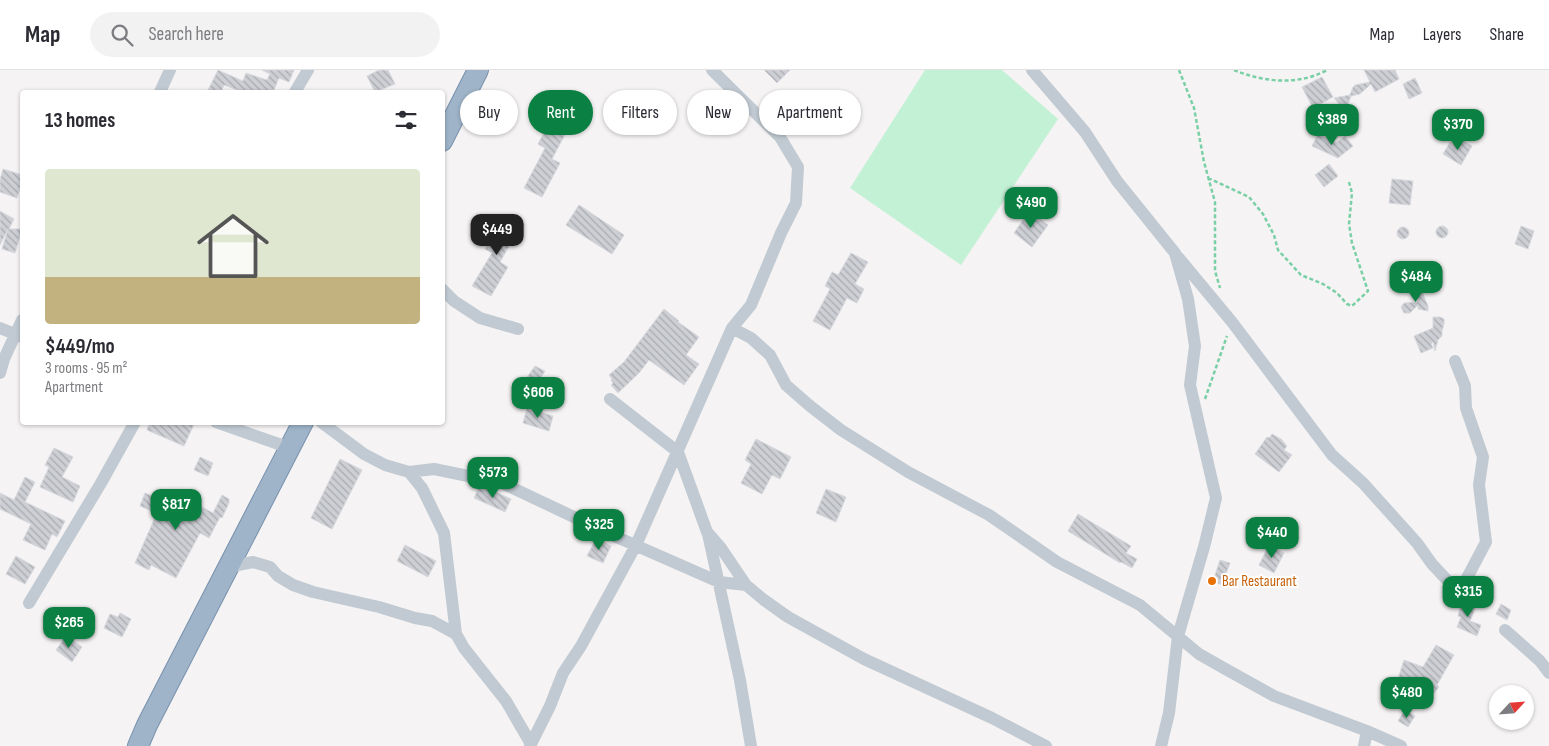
<!DOCTYPE html>
<meta charset="utf-8">
<style>
body{margin:0;font-family:"Sofia Sans Condensed",sans-serif;background:#f2f2f3;color:#2b2b33;height:100vh;display:flex;flex-direction:column;font-size:19px;white-space:nowrap}
*{box-sizing:border-box;margin:0}
p{font-size:16px;color:#7c7c81}
.icon{flex:none;width:28px;height:28px;fill:none;stroke:currentColor;stroke-width:2;stroke-linecap:round;stroke-linejoin:round}
.map{position:relative;flex:1;overflow:hidden}
.panel{position:absolute;left:20px;top:20px;width:425px;height:335px;display:flex;flex-direction:column;background:#fff;border-radius:5px;box-shadow:0 1px 4px #0004}
.panel>*{flex:none}
.guide{position:absolute;left:460px;top:20px;width:475px;height:45px;display:flex;gap:10px}
.needle{width:32px;rotate:64deg}
.controls{position:absolute;left:1489px;top:615px;display:grid;gap:10px}
.controls a{display:grid;place-items:center;width:45px;height:45px;border-radius:50%;background:#fff;box-shadow:0 1px 4px #0004;font-size:25px}
.price{position:absolute;translate:-50% -42px;padding:0 11px;border-radius:10px;background:#0b8043;color:#fff;font-size:16px;line-height:32px;filter:drop-shadow(0 1px 2px #0008)}
.price::after{content:'';position:absolute;left:50%;top:30px;width:15px;height:11px;margin-left:-8px;background:inherit;clip-path:polygon(0 0,100% 0,50% 100%)}
.price.on{background:#222;color:#fff}
ul{padding:0;list-style:none}
li{display:grid;align-content:center;gap:10px;height:265px;padding:0 25px}
li+li{border-top:1px solid #e1e1e2}
li span{display:grid;place-items:center;height:155px;border-radius:5px;color:#555}
li>.icon{margin-inline-start:auto}
span .icon{width:90px;height:90px;fill:#fffc;stroke-width:1}
li b{font-size:21px}
h2{display:flex;justify-content:space-between;align-items:center;height:60px;padding:0 25px;font-size:21px}
.chip{padding:0 18px;border-radius:22px;background:#fff;box-shadow:0 1px 4px #0004;font-size:18px;line-height:45px}
.chip.on{background:#0b8043;color:#fff}
header{display:flex;align-items:center;gap:30px;box-sizing:border-box;height:70px;padding:0 25px;background:#fff;border-bottom:1px solid #e1e1e2}
header strong{font-size:24px}
nav{display:flex;gap:28px;margin-inline-start:auto;font-size:18px}
.search{width:350px;height:45px;background:#f2f2f3;display:flex;align-items:center;gap:12px;box-sizing:border-box;padding:0 18px;border-radius:28px;color:#7c7c81;font-size:19px}
.map>svg:first-child{display:block}
.garden{fill:#c3f1d5}
.building{fill:url(#building-back-hatch);stroke:#d7d9de}
.lines{fill:none;stroke-linecap:round;stroke-linejoin:round}
.trunk-casing{stroke:#7690ad;stroke-width:22}
.path{stroke:#7ad0a6;stroke-width:2.5;stroke-dasharray:4 2.5;stroke-linecap:butt}
.minor{stroke:#c1cad2;stroke-width:12}
.trunk{stroke:#9fb4c9;stroke-width:20}
.food-dot{fill:#e8710a;stroke:#fff;stroke-width:2}
.labels{text-anchor:middle;dominant-baseline:central;stroke-width:4;stroke-linejoin:round;paint-order:stroke}
.food-label{font-size:15px;fill:#c56008;stroke:#fff;text-anchor:start}
</style>
<header>
<strong>Map</strong>
<div class="search"><svg class="icon" aria-label="search" viewBox="0 0 24 24"><circle cx="10" cy="10" r="6"/><path d="M15 15l6 6"/></svg>Search here</div>
<nav><a>Map</a><a>Layers</a><a>Share</a></nav>
</header>
<div class="map">
<svg width="1549" height="676" viewBox="0 0 1549 676">
<defs>
<pattern id="building-back-hatch" width="6" height="6" patternUnits="userSpaceOnUse" patternTransform="scale(1.25)"><rect width="6" height="6" fill="#cdcfd5"/><path d="M-1 5l2 2M0 0l6 6M5-1l2 2" fill="none" stroke="#a8abb0"/></pattern>
</defs>
<rect width="100%" height="100%" fill="#f5f3f3"/>
<path class="garden" d="M 925,0 L 1002,0 L 1058,49 L 961,195 L 850,118 Z"/>
<path class="building" d="M 218,0 L 243,11 L 246,3 L 267,10 L 270,4 L 262,0 L 294,0 L 289,12 L 279,8 L 273,22 L 243,22 L 224,15 L 221,22 L 207,22 Z
M 379,0 L 388,0 L 395,14 L 375,22 L 367,6 Z
M 764,0 L 790,0 L 777,13 Z
M 1364,0 L 1395,0 L 1399,9 L 1375,22 L 1371,14 L 1360,24 L 1351,26 L 1348,34 L 1346,36 L 1341,36 L 1334,28 L 1350,25 L 1353,17 L 1355,15 L 1370,12 Z
M 1322,7 L 1333,27 L 1313,38 L 1302,17 Z
M 1415,8 L 1422,23 L 1409,29 L 1403,14 Z
M 554,44 L 571,53 L 552,89 L 560,93 L 542,127 L 524,118 L 545,78 L 538,74 Z
M 1318,64 L 1336,73 L 1345,66 L 1353,76 L 1338,88 L 1312,76 Z
M 1456,67 L 1472,76 L 1461,95 L 1443,84 L 1450,72 L 1456,76 Z
M 1329,94 L 1338,106 L 1324,117 L 1315,105 Z
M 3,99 L 22,105 L 22,112 L 17,128 L 0,122 L 0,110 Z
M 1392,109 L 1413,111 L 1410,135 L 1389,133 Z
M 579,135 L 624,165 L 612,184 L 566,155 Z
M 0,141 L 14,149 L 9,159 L 22,159 L 15,183 L 2,179 L 8,159 L 0,175 Z
M 1029,141 L 1048,155 L 1032,177 L 1014,163 Z
M 504,145 L 521,155 L 500,192 L 508,197 L 491,226 L 472,216 L 492,183 L 485,179 Z
M 1521,156 L 1534,161 L 1528,179 L 1515,174 Z
M1436 162a6 6 0 1 1 12 0a6 6 0 1 1-12 0Z
M1397 163a6 6 0 1 1 12 0a6 6 0 1 1-12 0Z
M 851,183 L 868,192 L 855,214 L 864,219 L 857,233 L 847,228 L 830,260 L 813,251 L 830,219 L 825,216 L 832,202 L 838,205 Z
M 1437,211 L 1442,215 L 1439,221 L 1423,222 L 1433,212 Z
M 1418,212 L 1428,236 L 1428,241 L 1418,239 L 1418,235 L 1410,243 L 1404,243 L 1401,237 L 1404,233 L 1418,232 Z
M 664,239 L 679,251 L 678,252 L 699,267 L 686,285 L 699,294 L 684,315 L 649,290 L 639,303 L 618,323 L 611,315 L 613,313 L 611,310 L 612,309 L 609,305 L 624,292 Z
M 1433,247 L 1440,247 L 1444,249 L 1444,254 L 1442,261 L 1442,266 L 1438,270 L 1435,281 L 1433,272 L 1431,274 L 1433,278 L 1421,283 L 1414,266 L 1433,258 Z
M 535,296 L 545,301 L 533,320 L 523,313 Z
M 527,338 L 553,346 L 549,361 L 523,353 Z
M 150,352 L 195,352 L 184,376 L 147,360 Z
M 1272,364 L 1281,369 L 1287,376 L 1284,380 L 1292,385 L 1279,402 L 1255,384 L 1267,367 L 1269,368 Z
M 756,369 L 791,387 L 780,409 L 772,405 L 762,424 L 741,413 L 751,394 L 745,390 Z
M 54,378 L 73,387 L 62,407 L 80,416 L 73,432 L 40,417 L 49,397 L 45,395 Z
M 200,387 L 213,393 L 208,406 L 194,400 Z
M 340,389 L 362,400 L 332,459 L 311,448 Z
M 25,407 L 35,412 L 25,432 L 65,451 L 57,467 L 52,464 L 45,480 L 23,470 L 31,454 L 0,439 L 0,423 L 14,430 Z
M 479,417 L 489,419 L 511,429 L 505,442 L 474,428 Z
M 826,419 L 846,427 L 836,452 L 816,443 Z
M 145,423 L 171,434 L 176,423 L 213,443 L 222,425 L 229,429 L 229,433 L 222,448 L 220,447 L 209,468 L 200,463 L 176,508 L 151,495 L 149,500 L 135,493 L 157,443 L 140,436 Z
M 1078,444 L 1131,476 L 1126,483 L 1137,489 L 1132,498 L 1121,492 L 1120,493 L 1068,461 Z
M 596,469 L 611,476 L 603,493 L 587,486 Z
M 405,475 L 436,491 L 428,507 L 397,491 Z
M 1269,475 L 1284,483 L 1274,503 L 1259,495 Z
M 16,486 L 35,497 L 25,514 L 6,504 Z
M 1220,490 L 1230,493 L 1222,515 L 1213,511 Z
M 1462,530 L 1476,535 L 1470,551 L 1481,555 L 1477,566 L 1457,557 L 1461,547 L 1458,546 Z
M 1501,534 L 1511,540 L 1507,550 L 1496,544 Z
M 120,543 L 131,549 L 122,567 L 104,558 L 110,544 L 118,547 Z
M 66,566 L 82,577 L 72,592 L 56,580 Z
M 1436,575 L 1454,585 L 1437,615 L 1439,617 L 1429,629 L 1423,624 L 1396,615 L 1404,590 L 1423,597 Z
M 1405,640 L 1415,646 L 1408,657 L 1398,651 Z"/>
<g class="lines">
<defs>
<path id="trunk" d="M 442,71 L 478,0
M 138,676 L 147,655 L 303,352"/>
</defs>
<use href="#trunk" class="trunk-casing"/>
<path class="path" d="M 1179,0 L 1194,38 L 1204,92 L 1215,132 L 1215,201 L 1220,218
M 1234,0 C 1263,12 1298,16 1327,0
M 1208,108 L 1249,127 L 1263,144 L 1274,165 L 1278,180 L 1301,205 L 1323,214 L 1337,223 L 1347,234 L 1352,236 L 1368,221 L 1352,173 L 1349,154 L 1352,123 L 1349,112
M 1205,329 L 1227,266"/>
<path class="minor" d="M 1032,0 L 1085,62 L 1117,111 L 1175,183 L 1188,229 L 1195,276 L 1190,315 L 1216,428 L 1204,477 L 1178,566 L 1169,643 L 1161,676
M 160,22 L 170,0
M 295,22 L 308,0
M 1178,187 L 1232,252 L 1332,385 L 1363,413 L 1417,473 L 1432,494 L 1459,523 L 1486,472 L 1479,415 L 1483,387 L 1466,338 L 1465,316 L 1455,291
M 442,219 L 454,231 L 480,248 L 518,259
M 0,258 L 22,267
M 732,258 L 751,268 L 770,285 L 786,315 L 810,336 L 841,360 L 908,402 L 989,445 L 1057,492 L 1140,535 L 1199,584 L 1229,601 L 1274,626 L 1367,661 L 1401,676
M 0,303 L 4,289 L 22,250
M 610,329 L 678,382 L 707,462 L 721,478 L 746,515 L 764,530 L 788,547 L 864,589 L 992,648 L 1046,676
M 216,352 L 290,378
M 321,352 L 364,384 L 385,395 L 409,402 L 434,399 L 502,413 L 612,465 L 719,512 L 746,515
M 409,402 L 422,418 L 444,463 L 456,564 L 464,578 L 506,631 L 531,674
M 708,464 L 740,610 L 751,676
M 228,497 L 253,492 L 270,497 L 278,506 L 293,515 L 313,522 L 379,537 L 415,548 L 432,551 L 456,564
M 29,533 L 101,413 L 135,352
M 1505,560 L 1540,591 L 1549,603
M 530,676 L 550,636 L 563,603 L 581,576 L 636,475 L 732,258 L 751,235 L 781,163 L 796,133 L 798,97 L 780,67 L 712,0
M 1364,676 L 1367,661"/>
<use href="#trunk" class="trunk"/>
</g>
<circle class="food-dot" cx="1212" cy="511" r="5"/>
<g class="labels">
<g class="food-label">
<text x="1222" y="511">Bar Restaurant</text>
</g>
</g>
</svg>
<div class="controls">
<a><svg class="needle" viewBox="-14 -14 28 28"><path d="M0-13l5 13h-10z" fill="#e53935"/><path d="M0 13l5-13h-10z" fill="#7c7c81"/></svg></a>
</div>
<b class="price" style="left:1332px;top:76px">$389</b>
<b class="price" style="left:1458px;top:81px">$370</b>
<b class="price" style="left:1031px;top:159px">$490</b>
<b class="price on" style="left:497px;top:186px">$449</b>
<b class="price" style="left:1416px;top:233px">$484</b>
<b class="price" style="left:538px;top:349px">$606</b>
<b class="price" style="left:493px;top:429px">$573</b>
<b class="price" style="left:176px;top:461px">$817</b>
<b class="price" style="left:599px;top:481px">$325</b>
<b class="price" style="left:1272px;top:489px">$440</b>
<b class="price" style="left:1468px;top:548px">$315</b>
<b class="price" style="left:69px;top:579px">$265</b>
<b class="price" style="left:1407px;top:649px">$480</b>
<div class="guide">
<a class="chip">Buy</a>
<a class="chip on">Rent</a>
<a class="chip">Filters</a>
<a class="chip">New</a>
<a class="chip">Apartment</a>
</div>
<section class="panel">
<h2>13 homes<svg class="icon" aria-label="filters" viewBox="0 0 24 24"><path d="M4 7h16M4 17h16"/><circle cx="9" cy="7" r="2"/><circle cx="15" cy="17" r="2"/></svg></h2>
<ul>
<li><span style="background:linear-gradient(#dfe7d0 70%,#c2b280 0)"><svg class="icon" aria-label="home" viewBox="0 0 24 24"><path d="M3 11l9-7 9 7M6 9v11h12V9"/></svg></span><div><b>$449/mo</b><p>3 rooms · 95 m²</p><p>Apartment</p></div></li>
</ul>
</section>
</div>
